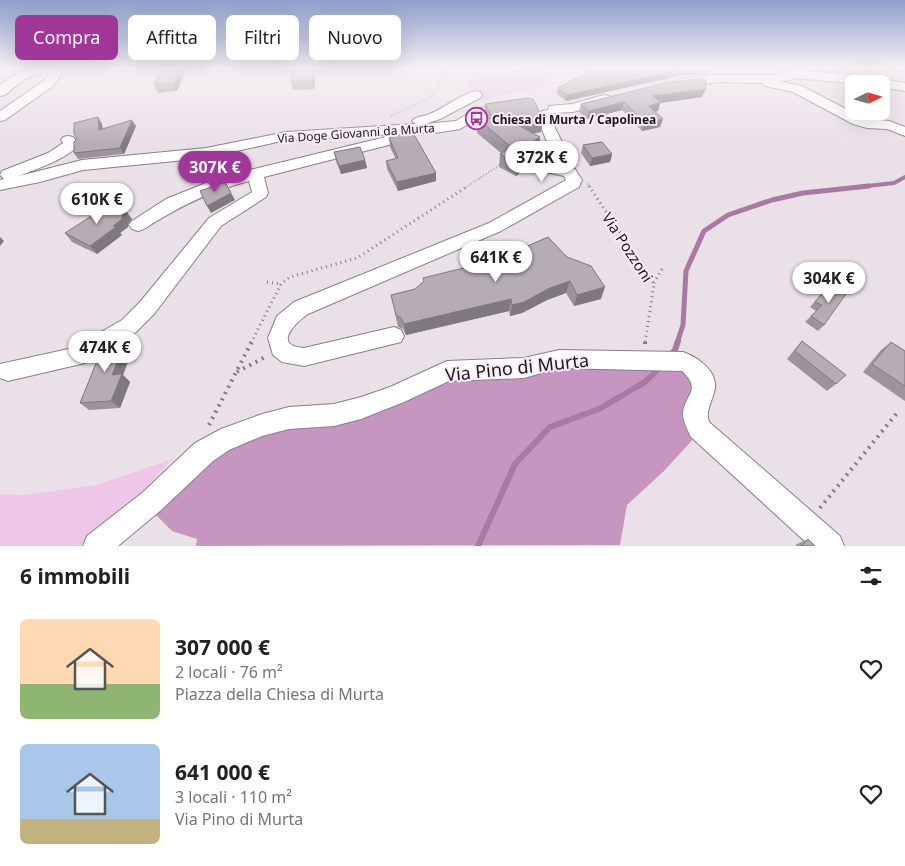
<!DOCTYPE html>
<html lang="it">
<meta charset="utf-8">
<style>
body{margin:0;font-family:"Noto Sans",sans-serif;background:#f6f6f6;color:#222;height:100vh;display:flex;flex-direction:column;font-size:19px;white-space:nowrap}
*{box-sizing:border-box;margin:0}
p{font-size:16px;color:#767676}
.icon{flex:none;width:28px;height:28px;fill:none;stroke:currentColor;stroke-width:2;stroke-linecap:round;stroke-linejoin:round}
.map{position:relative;height:546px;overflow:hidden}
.details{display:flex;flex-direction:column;background:#fff;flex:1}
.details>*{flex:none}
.banner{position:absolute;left:15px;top:15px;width:500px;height:45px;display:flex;gap:10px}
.needle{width:32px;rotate:85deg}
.buttons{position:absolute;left:845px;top:75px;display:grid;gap:10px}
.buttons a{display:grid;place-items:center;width:45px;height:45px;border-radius:8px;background:#fff;box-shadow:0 5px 20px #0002;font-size:25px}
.price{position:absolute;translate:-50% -42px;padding:0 11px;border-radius:18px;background:#fff;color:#222;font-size:16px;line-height:32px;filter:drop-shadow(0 1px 2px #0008)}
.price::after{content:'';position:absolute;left:50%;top:30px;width:15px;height:11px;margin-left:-8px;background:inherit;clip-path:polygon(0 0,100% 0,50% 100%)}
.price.current{background:#a13798;color:#fff}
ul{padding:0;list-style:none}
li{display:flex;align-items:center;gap:15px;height:125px;padding:0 20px}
li span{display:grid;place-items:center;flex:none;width:140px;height:100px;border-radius:8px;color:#555}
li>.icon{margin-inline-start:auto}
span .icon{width:60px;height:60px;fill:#fffc;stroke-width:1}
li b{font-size:21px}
h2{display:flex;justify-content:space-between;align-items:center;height:60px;padding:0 20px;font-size:21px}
.tag{padding:0 18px;border-radius:8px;background:#fff;box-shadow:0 5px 20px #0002;font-size:18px;line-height:45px}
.tag.current{background:#a13798;color:#fff}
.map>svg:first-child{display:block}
.green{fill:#eec7e8}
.forest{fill:#c696c0}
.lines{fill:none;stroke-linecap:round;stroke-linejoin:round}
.stream-far2{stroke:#a87aa2;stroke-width:4}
.stream-far1{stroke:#a87aa2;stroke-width:5}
.stream{stroke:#a87aa2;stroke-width:6}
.minor-casing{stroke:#897f87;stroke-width:2}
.path-far2{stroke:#817b80;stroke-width:2.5;stroke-dasharray:0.5 2.5;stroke-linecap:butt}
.path-far1{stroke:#817b80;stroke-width:3;stroke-dasharray:1 4;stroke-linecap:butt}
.path{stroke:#817b80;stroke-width:4;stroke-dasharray:2 5;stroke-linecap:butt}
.minor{fill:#fff;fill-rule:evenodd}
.wall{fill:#9d949b}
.shaded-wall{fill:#7f787e}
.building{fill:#b6acb4;stroke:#7f787e}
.labels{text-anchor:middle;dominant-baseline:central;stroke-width:4;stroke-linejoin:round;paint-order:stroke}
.far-poi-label{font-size:12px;font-weight:bold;fill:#1b181b;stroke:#f8edf6;text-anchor:start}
.far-street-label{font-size:12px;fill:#1b181b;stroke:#f8edf6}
.street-label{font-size:15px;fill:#1b181b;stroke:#f8edf6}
.near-street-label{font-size:18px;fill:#1b181b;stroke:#f8edf6}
</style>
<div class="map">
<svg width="905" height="546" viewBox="0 0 905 546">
<rect width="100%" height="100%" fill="#eae0e8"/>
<path class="green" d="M 528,68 L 536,68 L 554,84 L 480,101 L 464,81 Z
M 172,459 L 128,508 L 85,546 L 0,546 L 0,494 L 24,495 L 96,485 Z"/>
<path class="forest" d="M 661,365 L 686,371 L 692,379 L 696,436 L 664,471 L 627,505 L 620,545 L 196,546 L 197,539 L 172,531 L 152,511 L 233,443 L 453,379 L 559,368 L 642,370 Z"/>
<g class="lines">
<path class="stream-far2" d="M 858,187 L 894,183 L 905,177"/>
<path class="stream-far1" d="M 677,343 L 683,325 L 686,271 L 704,231 L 728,215 L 772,200 L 803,193 L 869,186"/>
<path class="stream" d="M 670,355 L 675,350 L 678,341
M 478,546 L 515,464 L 550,427 L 599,409 L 645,382 L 660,367"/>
<defs>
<path id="minor" d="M 31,68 L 59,68 L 62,73 L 53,86 L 5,120 L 0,121 L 0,111 L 45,80 L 50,73 C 32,71 18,84 5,95 L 0,96 L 0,85 L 14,75 Z
M 795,68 L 809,68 L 806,71 L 870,77 L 905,83 L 905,91 L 881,87 L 881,84 L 859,84 L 796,78 L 781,82 L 802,86 L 863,118 L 889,121 L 905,127 L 905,136 L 887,129 L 867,128 L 853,124 L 793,92 L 765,86 L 763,83 L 718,82 L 680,87 L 674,83 L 680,79 L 712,75 L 775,75 Z
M 475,91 L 480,92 L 482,95 L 480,98 L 440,119 L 425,124 L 456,121 L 475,109 L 510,103 L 517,107 L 515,110 L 484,115 L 460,129 L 435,133 L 406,133 L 410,137 L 408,140 L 264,177 L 268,193 L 266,197 L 221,226 L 154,314 L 136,332 L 85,363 L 8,381 L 0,378 L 0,364 L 73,348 L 122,320 L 140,302 L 209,218 L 252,192 L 249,181 C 210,191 178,207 144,229 L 138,231 L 132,229 L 129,225 L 132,221 L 166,199 L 221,177 L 398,134 L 286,140 L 206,158 L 83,170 L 40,182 L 0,190 L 0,180 L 4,179 L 0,175 L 2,171 L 48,153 L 63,143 L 61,140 L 63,137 L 68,136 L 73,137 L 79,144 C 68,159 36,169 19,176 L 82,160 L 206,148 L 286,132 L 416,124 L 412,121 C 416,116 421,117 427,115 C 444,109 457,96 475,91 Z
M 604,95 L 609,96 L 611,99 L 609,102 L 573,112 L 553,113 L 555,128 L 563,144 L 549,162 L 551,164 L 575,169 L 582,180 L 579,187 L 501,231 L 308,314 C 295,323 272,346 304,348 L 394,327 L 401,330 L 404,336 L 401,342 L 304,366 L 282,362 L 273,355 L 268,338 L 277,316 L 294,302 L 489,223 L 566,180 L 564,176 L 541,171 L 532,162 L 548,144 C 544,134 537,122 542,111 L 548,110 L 549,106 L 572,104 Z
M 559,350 L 683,352 C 697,357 717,370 715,388 C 713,401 705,409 709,422 L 840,536 L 844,546 L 810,546 L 691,437 C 688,431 683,421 683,414 C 684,394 703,391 682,371 L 559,368 L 524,378 L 449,381 L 404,402 L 361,419 L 334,426 L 289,429 L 262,436 L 229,450 L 213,461 L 160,511 L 118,546 L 83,546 L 87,536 L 142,493 L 195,443 L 221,429 L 262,414 L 289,407 L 334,404 L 361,397 L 390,387 L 447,361 L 524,358 Z"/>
</defs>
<use href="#minor" class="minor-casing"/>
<path class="path-far2" d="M 391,116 L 428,99 L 437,90 L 444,68
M 588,184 L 590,187
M 466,187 L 503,163"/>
<path class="path-far1" d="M 589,186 L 654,284 L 645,343
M 267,282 L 281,284
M 654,283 L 662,269
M 251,343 L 281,284 L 290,277 L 357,258 L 468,186"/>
<path class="path" d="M 645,344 L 645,341
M 237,372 L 267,356
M 209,425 L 252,341
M 820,508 L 897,413"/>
<use href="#minor" class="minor"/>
</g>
<path class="wall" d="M 187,68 L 177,91 L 158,93 L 154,84 Z
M 314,68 L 315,75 L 314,89 L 293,90 L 291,82 Z
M 585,68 L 707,68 L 705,74 L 678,76 L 566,101 L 557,94 L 558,88 L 584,75 Z
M 775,68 L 790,68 L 781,71 Z
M 810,68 L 843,68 L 841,72 L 810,70 Z
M 702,97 L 660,103 L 658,111 L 654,112 L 660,127 L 642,131 L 622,110 L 587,119 L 579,112 L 581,104 Z
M 485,104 L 543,119 L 541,132 L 533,133 L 540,137 L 538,150 L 532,154 L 531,164 L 516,176 L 499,167 L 500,154 L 501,153 L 477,133 L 478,119 L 485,119 L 484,117 Z
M 98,117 L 102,124 L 103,129 L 136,126 L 124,154 L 78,159 L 74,153 L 77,138 Z
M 389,138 L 436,173 L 436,181 L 398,191 L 387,169 L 386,161 L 396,159 L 390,147 Z
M 583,145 L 612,154 L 610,162 L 590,166 L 581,153 Z
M 334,152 L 365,160 L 367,168 L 341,174 L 336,161 Z
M 126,211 L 132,219 L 128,224 L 128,227 L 120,233 L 122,235 L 97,254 L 72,242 L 65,233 Z
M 548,237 L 601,299 L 574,306 L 566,293 L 547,300 L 522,313 L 510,316 L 509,311 L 406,335 L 403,329 L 398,327 L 391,295 L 415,289 L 496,260 Z
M 824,291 L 824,325 L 818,331 L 805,322 L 816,311 L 810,307 Z
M 128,335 L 135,343 L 123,375 L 130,382 L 120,408 L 89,410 L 80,403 L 104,351 Z
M 802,341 L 836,384 L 827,391 L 787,359 L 795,349 Z
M 891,342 L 905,351 L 905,401 L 863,372 L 881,350 Z
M 808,539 L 815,546 L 795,546 L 797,544 Z"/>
<path class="shaded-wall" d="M 180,68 L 187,68 L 177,91 L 173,83 Z
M 314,68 L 315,75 L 314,89 L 312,80 Z
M 782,68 L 790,68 L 781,71 Z
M 680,70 L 678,76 L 566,101 L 567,95 Z
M 706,89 L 702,97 L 660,103 L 658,111 L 646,114 L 653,96 Z
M 624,102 L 622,110 L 587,119 L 589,111 Z
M 98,117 L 102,124 L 103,136 L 99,130 Z
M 543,119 L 541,132 L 513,137 L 514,123 Z
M 663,119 L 660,127 L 642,131 L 645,123 Z
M 132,120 L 136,126 L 124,154 L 120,148 Z
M 540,137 L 538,150 L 532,154 L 531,164 L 516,176 L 517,163 L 528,145 Z
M 612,154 L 610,162 L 590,166 L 592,158 Z
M 365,160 L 367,168 L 341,174 L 339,166 Z
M 436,173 L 436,181 L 398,191 L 397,182 Z
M 231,193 L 235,200 L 211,213 L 207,206 Z
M 126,211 L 132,219 L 128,224 L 128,227 L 120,233 L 122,235 L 97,254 L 90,246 L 113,226 Z
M 0,237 L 4,241 L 0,246 Z
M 570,281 L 566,293 L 547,300 L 522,313 L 510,316 L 512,305 L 550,288 Z
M 605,287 L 601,299 L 574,306 L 577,295 Z
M 511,299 L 509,311 L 406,335 L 404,324 Z
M 128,335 L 135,343 L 123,375 L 130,382 L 120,408 L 111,401 L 112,375 Z"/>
<path class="building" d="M 162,68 L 180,68 L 173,83 L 154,84 Z
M 293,68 L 313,68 L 312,80 L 291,82 Z
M 585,68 L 705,68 L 680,70 L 567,95 L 558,88 L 590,71 Z
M 703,78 L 706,81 L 706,89 L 653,96 L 661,102 L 649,106 L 663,119 L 645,123 L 624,102 L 589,111 L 581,104 L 666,83 Z
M 528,98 L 533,99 L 543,119 L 514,123 L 540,137 L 528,145 L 533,147 L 533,150 L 517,163 L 500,154 L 511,147 L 478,119 L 493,118 L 485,104 Z
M 98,117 L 99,130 L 132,120 L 120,148 L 74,153 L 74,142 L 77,138 L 74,134 L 74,123 Z
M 412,131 L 436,173 L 397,182 L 386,161 L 398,158 L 389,138 Z
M 602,142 L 612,154 L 592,158 L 583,145 Z
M 360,147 L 365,160 L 339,166 L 334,152 Z
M 225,182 L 231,193 L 207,206 L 200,191 Z
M 113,205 L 126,211 L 122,216 L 122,219 L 113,226 L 116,227 L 90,246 L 65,233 L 104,208 Z
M 548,237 L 567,257 L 591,266 L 605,287 L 577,295 L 570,281 L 550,288 L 524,302 L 512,305 L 511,299 L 404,324 L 401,318 L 396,315 L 391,295 L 415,289 L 424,281 L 423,278 L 496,260 Z
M 846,283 L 851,287 L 824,325 L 811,316 L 822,305 L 815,302 L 824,291 L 833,296 Z
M 128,335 L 112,375 L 122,374 L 111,401 L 80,403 L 101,351 L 104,351 L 110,338 Z
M 802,341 L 846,375 L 836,384 L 795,351 Z
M 891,342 L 905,351 L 905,386 L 872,364 Z
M 808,539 L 815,546 L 802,546 Z"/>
<linearGradient id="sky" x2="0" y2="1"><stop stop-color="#8e9dcc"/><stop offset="0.47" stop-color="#f6f1f5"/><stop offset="1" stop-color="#f6f1f5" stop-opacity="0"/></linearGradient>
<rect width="905" height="144" fill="url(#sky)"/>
<defs>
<symbol id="bus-ring" viewBox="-11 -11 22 22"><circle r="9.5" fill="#f8edf6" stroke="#a13798" stroke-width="1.5"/><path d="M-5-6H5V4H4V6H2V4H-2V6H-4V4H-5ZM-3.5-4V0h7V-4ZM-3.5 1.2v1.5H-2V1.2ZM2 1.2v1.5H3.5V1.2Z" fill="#a13798"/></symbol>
</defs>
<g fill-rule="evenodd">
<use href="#bus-ring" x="464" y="106" width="25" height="25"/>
</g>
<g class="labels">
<g class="far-poi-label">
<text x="492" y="119">Chiesa di Murta / Capolinea</text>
</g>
<g class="far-street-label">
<text transform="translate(356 133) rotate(-4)">Via Doge Giovanni da Murta</text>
</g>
<g class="street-label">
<text transform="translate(628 247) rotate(57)">Via Pozzoni</text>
</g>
<g class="near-street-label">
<text transform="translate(517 367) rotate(-6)">Via Pino di Murta</text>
</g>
</g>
</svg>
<div class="buttons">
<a><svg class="needle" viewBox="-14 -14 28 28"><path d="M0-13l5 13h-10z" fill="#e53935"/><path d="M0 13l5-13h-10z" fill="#767676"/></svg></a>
</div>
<b class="price" style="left:542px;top:183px">372K €</b>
<b class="price current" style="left:215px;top:193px">307K €</b>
<b class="price" style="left:97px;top:225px">610K €</b>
<b class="price" style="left:496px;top:283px">641K €</b>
<b class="price" style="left:829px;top:304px">304K €</b>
<b class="price" style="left:105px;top:373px">474K €</b>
<div class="banner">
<a class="tag current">Compra</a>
<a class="tag">Affitta</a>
<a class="tag">Filtri</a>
<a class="tag">Nuovo</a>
</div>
</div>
<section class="details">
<h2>6 immobili<svg class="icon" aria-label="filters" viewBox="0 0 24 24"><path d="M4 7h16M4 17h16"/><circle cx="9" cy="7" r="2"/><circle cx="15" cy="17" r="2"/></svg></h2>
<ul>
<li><span style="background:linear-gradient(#ffd9b3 65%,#8fb573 0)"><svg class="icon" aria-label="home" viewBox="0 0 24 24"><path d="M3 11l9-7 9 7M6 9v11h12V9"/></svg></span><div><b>307 000 €</b><p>2 locali · 76 m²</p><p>Piazza della Chiesa di Murta</p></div><svg class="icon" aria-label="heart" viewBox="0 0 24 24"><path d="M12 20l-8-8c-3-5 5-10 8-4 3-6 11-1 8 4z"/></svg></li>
<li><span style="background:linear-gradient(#a9c7e8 75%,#c2b280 0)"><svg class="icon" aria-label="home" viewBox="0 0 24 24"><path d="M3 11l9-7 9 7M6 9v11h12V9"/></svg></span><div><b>641 000 €</b><p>3 locali · 110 m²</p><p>Via Pino di Murta</p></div><svg class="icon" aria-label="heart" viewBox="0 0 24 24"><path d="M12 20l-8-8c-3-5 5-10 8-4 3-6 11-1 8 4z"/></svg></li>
</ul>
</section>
